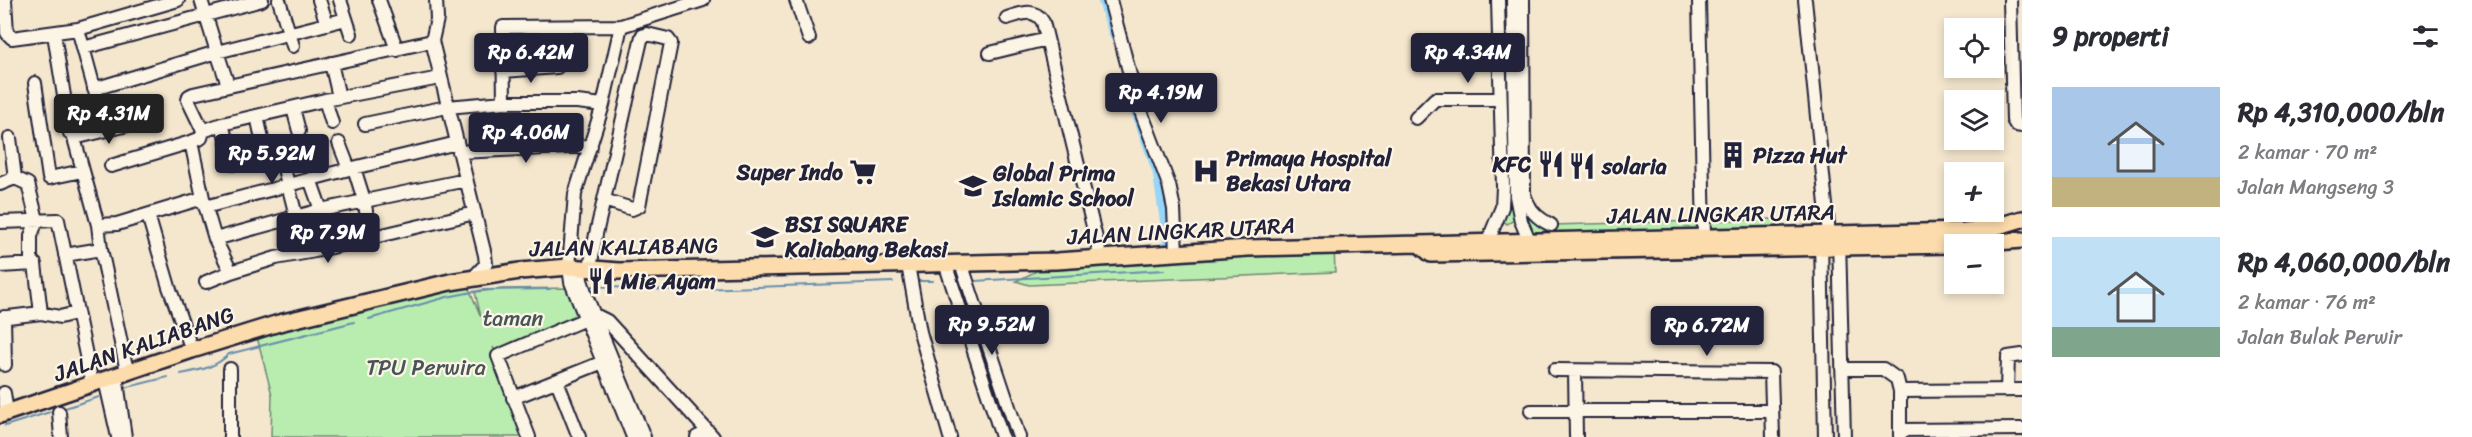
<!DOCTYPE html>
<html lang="id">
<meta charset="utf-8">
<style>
body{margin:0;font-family:Sriracha,sans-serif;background:#f2f2f3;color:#2b2b33;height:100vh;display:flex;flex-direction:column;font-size:22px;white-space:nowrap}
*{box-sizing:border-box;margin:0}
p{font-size:20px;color:#7c7c81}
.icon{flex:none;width:33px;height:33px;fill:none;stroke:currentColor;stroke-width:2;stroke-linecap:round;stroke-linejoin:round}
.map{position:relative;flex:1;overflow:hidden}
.side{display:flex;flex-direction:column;background:#fff;width:450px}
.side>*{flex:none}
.fabs{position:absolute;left:1944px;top:18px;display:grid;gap:12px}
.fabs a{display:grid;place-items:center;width:60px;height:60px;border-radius:0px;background:#fff;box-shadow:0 3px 9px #0003;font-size:30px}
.price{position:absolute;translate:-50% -51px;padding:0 14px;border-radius:6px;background:#22223b;color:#fff;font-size:20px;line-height:39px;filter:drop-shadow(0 2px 3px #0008)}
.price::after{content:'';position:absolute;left:50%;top:36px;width:18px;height:14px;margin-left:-9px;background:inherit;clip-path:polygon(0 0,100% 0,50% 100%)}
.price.selected{background:#222;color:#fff}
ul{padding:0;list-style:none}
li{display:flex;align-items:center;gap:18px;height:150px;padding:0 30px}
li span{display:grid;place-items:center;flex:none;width:168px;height:120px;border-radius:0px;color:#555}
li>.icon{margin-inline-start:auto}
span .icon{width:72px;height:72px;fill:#fffc;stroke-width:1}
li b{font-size:26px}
h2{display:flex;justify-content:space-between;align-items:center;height:72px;padding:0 30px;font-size:26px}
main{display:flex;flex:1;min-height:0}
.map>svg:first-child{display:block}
.green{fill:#b8edaf;stroke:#6d8875;stroke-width:1.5}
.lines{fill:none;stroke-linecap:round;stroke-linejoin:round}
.stream{stroke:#688eac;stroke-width:2}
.canal{stroke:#97d6f8;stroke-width:9}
.minor-casing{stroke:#22223b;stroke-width:16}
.major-casing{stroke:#22223b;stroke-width:20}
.minor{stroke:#fcf5e5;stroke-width:12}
.major{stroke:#fcdcac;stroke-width:15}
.labels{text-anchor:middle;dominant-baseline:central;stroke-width:4.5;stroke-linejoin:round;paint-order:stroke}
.poi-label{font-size:22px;font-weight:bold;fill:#22223b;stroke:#fcf5e5;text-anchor:start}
.street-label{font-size:22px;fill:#22223b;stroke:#fcf5e5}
.park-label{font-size:22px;fill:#485558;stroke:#fcf5e5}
</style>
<main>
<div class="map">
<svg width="2022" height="437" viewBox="0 0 2022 437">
<rect width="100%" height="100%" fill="#f5e7ce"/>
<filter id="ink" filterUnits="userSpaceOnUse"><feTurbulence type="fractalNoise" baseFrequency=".0167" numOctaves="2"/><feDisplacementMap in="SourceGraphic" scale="12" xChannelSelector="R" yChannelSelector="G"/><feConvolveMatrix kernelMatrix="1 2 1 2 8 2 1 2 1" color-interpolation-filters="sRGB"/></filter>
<g filter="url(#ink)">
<path class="green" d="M 1498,0 L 1523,0 L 1524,194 L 1551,225 L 1776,219 L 1781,235 L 1529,240 L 1520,217 L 1507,224 L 1498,216 Z
M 1334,246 L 1335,272 L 1029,285 L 1016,281 L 1057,261 Z
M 468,286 L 481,317 L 475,292 L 503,289 L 572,288 L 586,319 L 498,356 L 493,347 L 529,437 L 271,437 L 272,395 L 257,337 Z"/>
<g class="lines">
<path class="stream" d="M 915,281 L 933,281
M 975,281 L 1165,270
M 591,286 L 672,290 L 893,282
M 369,319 L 447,297 L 483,290 L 550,289
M 181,374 C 200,370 215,368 229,354 L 354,322
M 124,388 L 168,377
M 62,409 L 99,397
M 5,426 L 53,411"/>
<path class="canal" d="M 1102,0 L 1114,36
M 1136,113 L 1157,172 L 1168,244"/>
<defs>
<path id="minor" d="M 5,0 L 7,33 L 12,38 L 78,29 L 99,106
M 201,0 L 217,52 L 346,19
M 279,0 L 293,46
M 319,0 L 327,24
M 340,0 L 351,34
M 379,0 L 397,50
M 436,0 L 437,19 L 432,41 L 485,255 L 486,264 L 472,279
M 796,0 L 809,38
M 1110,0 L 1137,101 L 1169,185 L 1174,209 L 1176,252
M 1513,0 L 1516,196 L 1521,221 L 1529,240 L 1522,245
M 1523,0 L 1524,194 C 1529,210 1537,218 1551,225
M 1699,0 L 1704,237
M 1805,0 L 1829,234
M 2010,0 L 2013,120 L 2016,125 L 2022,126
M 1007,18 C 1021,14 1034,7 1043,22 L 1101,259
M 621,26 L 603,105 L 575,194 L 569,267 L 571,282 L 633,437
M 78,29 L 178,0
M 54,34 L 70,133 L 74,138 L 98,225 L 101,249 L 127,371
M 83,48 L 262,0
M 990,53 L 1047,39
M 331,63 L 339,97
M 503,71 L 557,67
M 35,83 L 49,178 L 82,171
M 94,89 L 217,52 L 228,85
M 325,100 L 332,123
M 603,105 L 577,102 L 504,102 L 503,27 L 621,26 L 703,0
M 293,108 L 299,131
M 257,116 L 262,139
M 1416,118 L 1435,99 L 1500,99
M 222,124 L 233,164
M 365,124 L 447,107 L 504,102
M 203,131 L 188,100 L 189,96 L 193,94 L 432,41
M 10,138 L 15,178 L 28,184 L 37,220 L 31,236 L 31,264
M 74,138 L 136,123
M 339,143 L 349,169
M 278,145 L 296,216
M 459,152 L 591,146
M 111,166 L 191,142 L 201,138 L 203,131 L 222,124 L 325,100 L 440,78
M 354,168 L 364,200 L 371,238
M 310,179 L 321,210
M 0,184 L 15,178
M 203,198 L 215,239 L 231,272 L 276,258 L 315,251 L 475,213
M 205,207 L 349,169 L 457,143
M 148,215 L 169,287 L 192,350
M 0,222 L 58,220 L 92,384
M 98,225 L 117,224 L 203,198 L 191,142
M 215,239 L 321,210 L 466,180
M 1839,239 L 1844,437
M 1821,241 L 1825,437
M 1494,247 L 1488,241 L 1502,207 L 1503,187 L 1498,0
M 65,255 L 101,249
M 945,263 L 1002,437
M 961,263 L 1019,437
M 908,265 L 920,332 L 950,437
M 0,266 L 35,264 L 41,313
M 580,267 L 581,280 L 587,298 L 644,437
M 590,268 L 596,234 L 642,36 L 647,34 L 668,39 L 671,43 L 639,206 L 632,209 L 604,200
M 206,282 L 231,272
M 4,317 L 5,365
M 0,318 L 41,313 L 60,317 L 76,313
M 1842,369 L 1883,369 L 1897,379 L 1900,391 L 1900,436
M 1555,370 L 1771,372 L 1773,437
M 1575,371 L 1576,437
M 116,375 L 125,437
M 105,380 L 118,437
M 557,381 L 579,437
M 2007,390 L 2008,357 L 2022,355
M 1900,391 L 2022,390
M 4,393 L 7,413
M 513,398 L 603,362
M 1531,411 L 1772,411
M 59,412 L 61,437
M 1900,430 L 2022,429
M 230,437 L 230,369
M 529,437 L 498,356 L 595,315 L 607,321 L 713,437
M 697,437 L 708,432"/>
<path id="major" d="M 1419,244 L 1431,254 L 1954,245
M 1972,244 L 2022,240
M 0,415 L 192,350 L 279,323 L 450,282 L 520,271 L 569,267 L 619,271 L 1057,261 L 1248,248 L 1964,231 L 1988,229 L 2022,219"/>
</defs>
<use href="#minor" class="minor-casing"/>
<use href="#major" class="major-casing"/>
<use href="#minor" class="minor"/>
<use href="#major" class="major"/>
</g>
</g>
<defs>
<symbol id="building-bare" viewBox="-9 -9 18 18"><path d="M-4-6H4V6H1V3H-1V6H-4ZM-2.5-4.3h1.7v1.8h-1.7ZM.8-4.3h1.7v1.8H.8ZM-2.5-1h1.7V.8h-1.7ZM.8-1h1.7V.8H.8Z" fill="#22223b" stroke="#fcf5e5" stroke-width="2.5" paint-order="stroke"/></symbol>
<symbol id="restaurant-bare" viewBox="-9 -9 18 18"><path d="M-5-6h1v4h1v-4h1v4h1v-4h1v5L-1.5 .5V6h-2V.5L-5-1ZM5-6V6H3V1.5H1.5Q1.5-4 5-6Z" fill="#22223b" stroke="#fcf5e5" stroke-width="2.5" paint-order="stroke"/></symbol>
<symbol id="hospital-bare" viewBox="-9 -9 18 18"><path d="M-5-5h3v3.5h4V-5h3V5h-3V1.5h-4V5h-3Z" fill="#22223b" stroke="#fcf5e5" stroke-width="2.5" paint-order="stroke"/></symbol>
<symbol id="supermarket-bare" viewBox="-9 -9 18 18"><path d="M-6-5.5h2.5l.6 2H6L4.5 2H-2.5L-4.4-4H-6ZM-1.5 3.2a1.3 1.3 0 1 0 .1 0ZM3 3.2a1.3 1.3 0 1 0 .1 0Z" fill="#22223b" stroke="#fcf5e5" stroke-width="2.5" paint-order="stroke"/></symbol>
<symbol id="school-bare" viewBox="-9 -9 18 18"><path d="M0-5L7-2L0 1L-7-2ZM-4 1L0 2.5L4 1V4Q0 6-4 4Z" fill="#22223b" stroke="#fcf5e5" stroke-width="2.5" paint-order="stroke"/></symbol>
<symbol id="university-bare" viewBox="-9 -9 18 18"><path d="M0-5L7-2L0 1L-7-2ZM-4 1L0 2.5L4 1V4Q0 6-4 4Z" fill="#22223b" stroke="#fcf5e5" stroke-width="2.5" paint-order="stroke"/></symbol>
</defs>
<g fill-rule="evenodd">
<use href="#building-bare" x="1714" y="136" width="38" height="38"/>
<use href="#restaurant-bare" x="1532" y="145" width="38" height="38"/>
<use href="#restaurant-bare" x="1563" y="147" width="38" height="38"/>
<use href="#hospital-bare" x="1187" y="152" width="38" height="38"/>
<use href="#supermarket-bare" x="844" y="153" width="38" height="38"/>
<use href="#school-bare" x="954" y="167" width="38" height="38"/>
<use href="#university-bare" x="746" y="218" width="38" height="38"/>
<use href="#restaurant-bare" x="582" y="262" width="38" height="38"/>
</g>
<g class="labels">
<g class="poi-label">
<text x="1753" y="155">Pizza Hut</text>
<text x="1226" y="158">Primaya Hospital<tspan x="1226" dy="25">Bekasi Utara</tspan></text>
<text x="1531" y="164" text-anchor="end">KFC</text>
<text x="1602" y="166">solaria</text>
<text x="843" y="172" text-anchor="end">Super Indo</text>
<text x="993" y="173">Global Prima<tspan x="993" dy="25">Islamic School</tspan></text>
<text x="785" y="224">BSI SQUARE<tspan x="785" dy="25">Kaliabang Bekasi</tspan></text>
<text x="621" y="281">Mie Ayam</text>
</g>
<g class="street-label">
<text transform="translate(1721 214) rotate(-1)">JALAN LINGKAR UTARA</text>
<text transform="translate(1181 231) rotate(-3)">JALAN LINGKAR UTARA</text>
<text transform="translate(624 247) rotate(-1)">JALAN KALIABANG</text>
<text transform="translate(144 344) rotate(-19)">JALAN KALIABANG</text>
</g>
<g class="park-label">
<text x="513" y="318">taman</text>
<text x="426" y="367">TPU Perwira</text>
</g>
</g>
</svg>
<div class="fabs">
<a><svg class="icon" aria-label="locate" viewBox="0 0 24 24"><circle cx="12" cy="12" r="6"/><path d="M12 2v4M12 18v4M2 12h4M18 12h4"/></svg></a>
<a><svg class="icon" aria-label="layers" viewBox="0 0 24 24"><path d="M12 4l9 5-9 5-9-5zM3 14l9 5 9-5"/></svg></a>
<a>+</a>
<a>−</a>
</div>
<b class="price" style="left:531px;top:84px">Rp 6.42M</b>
<b class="price" style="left:1468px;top:84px">Rp 4.34M</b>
<b class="price" style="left:1161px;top:124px">Rp 4.19M</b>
<b class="price selected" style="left:109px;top:145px">Rp 4.31M</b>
<b class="price" style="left:526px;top:164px">Rp 4.06M</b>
<b class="price" style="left:272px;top:185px">Rp 5.92M</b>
<b class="price" style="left:328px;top:264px">Rp 7.9M</b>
<b class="price" style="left:992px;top:356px">Rp 9.52M</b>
<b class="price" style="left:1707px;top:357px">Rp 6.72M</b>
</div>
<section class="side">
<h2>9 properti<svg class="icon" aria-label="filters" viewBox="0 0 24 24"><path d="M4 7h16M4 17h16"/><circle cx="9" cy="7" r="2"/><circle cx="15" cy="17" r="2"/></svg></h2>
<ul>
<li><span style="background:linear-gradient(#a9c7e8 75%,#c2b280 0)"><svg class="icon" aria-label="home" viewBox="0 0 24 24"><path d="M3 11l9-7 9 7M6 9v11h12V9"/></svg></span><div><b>Rp 4,310,000/bln</b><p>2 kamar · 70 m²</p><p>Jalan Mangseng 3</p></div></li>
<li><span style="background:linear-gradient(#bfe0f5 75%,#7fa58c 0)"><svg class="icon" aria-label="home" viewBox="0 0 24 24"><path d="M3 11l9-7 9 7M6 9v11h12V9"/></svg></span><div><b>Rp 4,060,000/bln</b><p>2 kamar · 76 m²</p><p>Jalan Bulak Perwir</p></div></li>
</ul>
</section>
</main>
